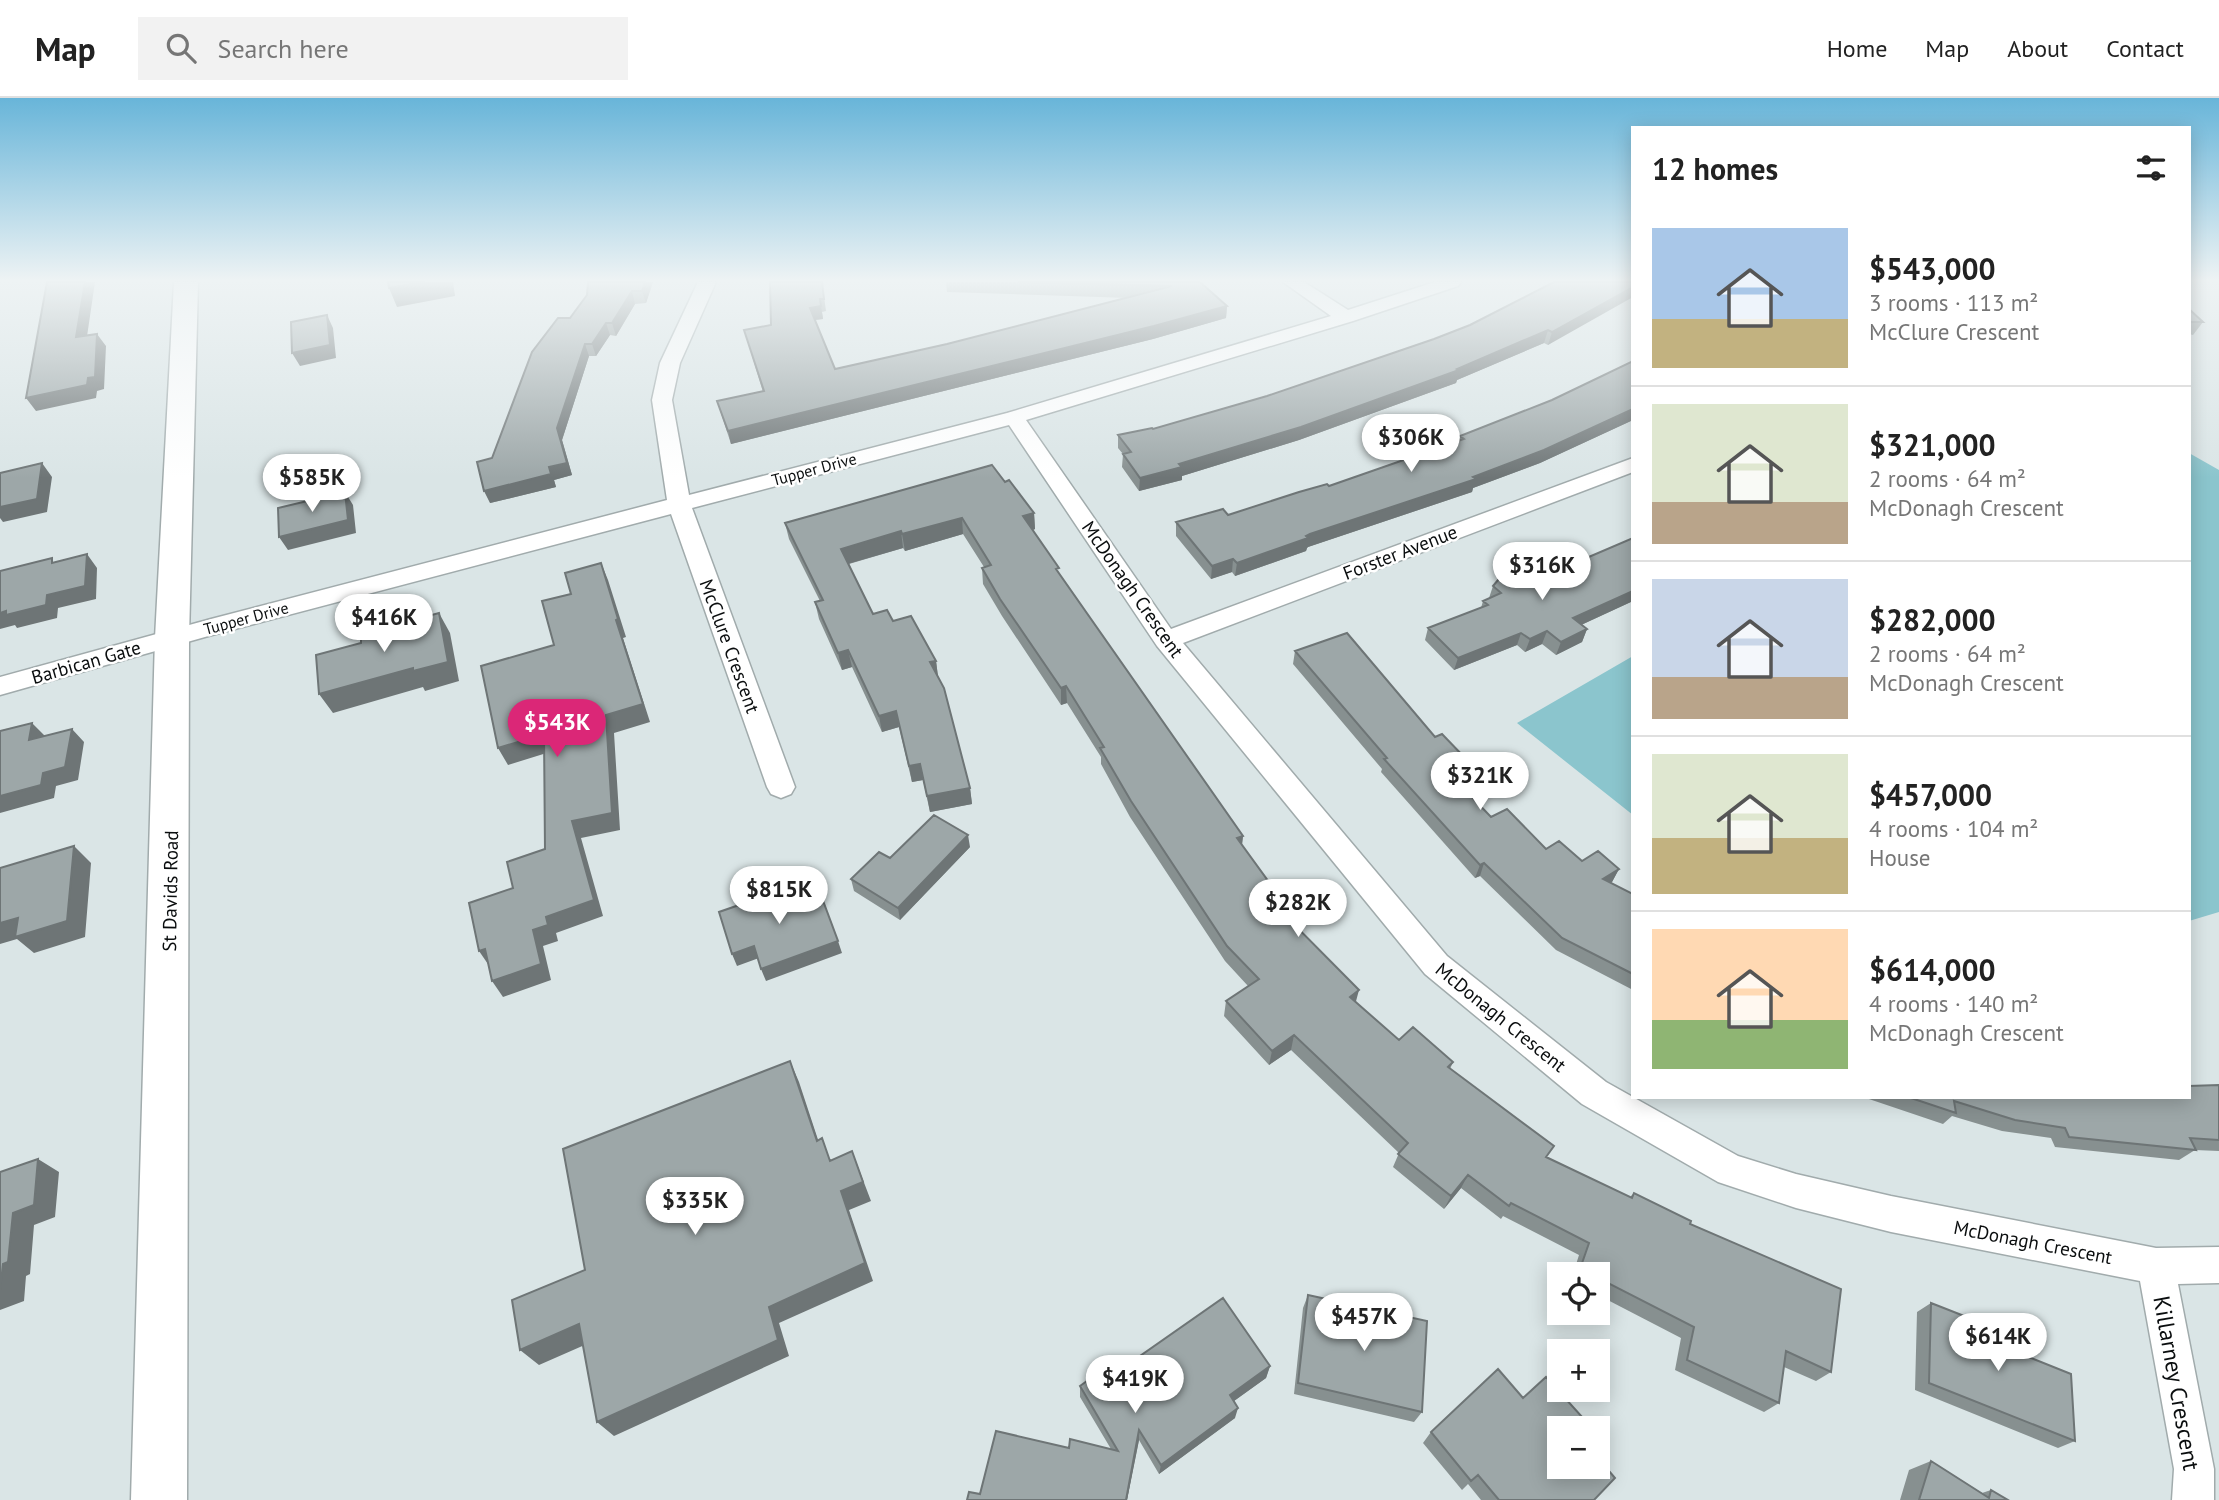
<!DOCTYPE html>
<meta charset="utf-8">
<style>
body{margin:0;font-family:"PT Sans",sans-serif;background:#f2f2f2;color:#222;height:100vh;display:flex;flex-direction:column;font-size:26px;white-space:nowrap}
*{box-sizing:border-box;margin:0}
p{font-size:23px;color:#767676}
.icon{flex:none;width:38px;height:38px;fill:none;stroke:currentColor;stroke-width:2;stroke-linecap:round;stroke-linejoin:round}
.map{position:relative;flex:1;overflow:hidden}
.drawer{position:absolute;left:1631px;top:28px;width:560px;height:973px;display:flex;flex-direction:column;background:#fff;border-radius:0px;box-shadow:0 4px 18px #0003}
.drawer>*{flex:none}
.buttons{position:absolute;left:1547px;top:1164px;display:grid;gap:14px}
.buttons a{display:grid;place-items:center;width:63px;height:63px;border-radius:0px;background:#fff;box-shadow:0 4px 18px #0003;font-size:35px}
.price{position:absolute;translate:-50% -60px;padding:0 16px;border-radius:24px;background:#fff;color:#222;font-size:23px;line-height:46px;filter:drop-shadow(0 2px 4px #0008)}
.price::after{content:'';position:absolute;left:50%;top:42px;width:21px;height:16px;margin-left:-10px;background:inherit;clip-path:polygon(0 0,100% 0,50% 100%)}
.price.active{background:#db2777;color:#fff}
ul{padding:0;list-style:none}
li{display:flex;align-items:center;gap:21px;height:175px;padding:0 21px}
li+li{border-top:2px solid #e0e0e0}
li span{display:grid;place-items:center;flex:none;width:196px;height:140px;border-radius:0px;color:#555}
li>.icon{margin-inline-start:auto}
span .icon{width:84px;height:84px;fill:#fffc;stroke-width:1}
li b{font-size:30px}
h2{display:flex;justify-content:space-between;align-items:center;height:84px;padding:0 21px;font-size:30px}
header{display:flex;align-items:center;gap:42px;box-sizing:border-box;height:98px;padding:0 35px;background:#fff;border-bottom:2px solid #e0e0e0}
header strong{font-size:33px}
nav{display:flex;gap:38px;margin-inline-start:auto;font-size:24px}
.search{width:490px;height:63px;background:#f2f2f2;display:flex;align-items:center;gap:18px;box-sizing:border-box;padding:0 24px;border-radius:0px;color:#767676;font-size:26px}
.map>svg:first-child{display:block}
.green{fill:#8bc5cd}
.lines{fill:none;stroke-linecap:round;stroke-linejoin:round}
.minor-casing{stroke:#a1abac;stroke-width:3}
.secondary-casing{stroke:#a1abac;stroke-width:3}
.minor{fill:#fff;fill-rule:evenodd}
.secondary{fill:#fff;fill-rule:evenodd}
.wall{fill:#879090}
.shaded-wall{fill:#6e7576}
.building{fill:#9da7a8;stroke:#6e7576;stroke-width:2}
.labels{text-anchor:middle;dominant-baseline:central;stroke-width:5;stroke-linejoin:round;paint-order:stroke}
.far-street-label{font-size:16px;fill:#0a0d0e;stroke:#fff}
.street-label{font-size:19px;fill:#0a0d0e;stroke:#fff}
.near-street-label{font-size:23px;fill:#0a0d0e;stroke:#fff}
</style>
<header>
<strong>Map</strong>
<div class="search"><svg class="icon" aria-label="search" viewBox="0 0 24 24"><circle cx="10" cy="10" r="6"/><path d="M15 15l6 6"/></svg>Search here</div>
<nav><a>Home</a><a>Map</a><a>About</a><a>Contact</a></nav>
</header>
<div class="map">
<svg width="2219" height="1402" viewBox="0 0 2219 1402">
<rect width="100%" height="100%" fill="#dae5e6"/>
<path class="green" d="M 2189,355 L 2219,372 L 2219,814 L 2189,823 Z
M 1633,558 L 1633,717 L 1517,625 Z"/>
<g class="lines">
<defs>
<path id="minor" d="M 698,184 L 716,184 L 680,265 L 672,302 L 689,397 L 1007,315 L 1331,218 L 1283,184 L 1304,184 L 1348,212 L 1435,184 L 1461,184 L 1458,188 L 1353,223 L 1026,322 L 1171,531 L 1633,360 L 1633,374 L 1183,545 L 1447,858 L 1606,984 L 1738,1058 L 1796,1076 L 1891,1098 L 2156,1150 L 2219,1149 L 2219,1185 L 2178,1186 L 2214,1371 L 2214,1402 L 2172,1402 L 2174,1371 L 2140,1183 L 1891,1134 L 1796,1110 L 1718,1084 L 1582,1006 L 1425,876 L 1157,548 L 1009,327 L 692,410 L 795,689 L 791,696 L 781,700 L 771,696 L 767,689 L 671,416 L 212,537 L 0,597 L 0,579 L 211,521 L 667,402 L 652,302 L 660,265 Z"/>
<path id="secondary" d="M 174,184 L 198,184 L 189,540 L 187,1402 L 131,1402 L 155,540 Z"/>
</defs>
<use href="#minor" class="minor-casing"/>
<use href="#secondary" class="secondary-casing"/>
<use href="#minor" class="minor"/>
<use href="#secondary" class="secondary"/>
</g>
<path class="wall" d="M 653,184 L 646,205 L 635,206 L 616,238 L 610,237 L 596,258 L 589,258 L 562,342 L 572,377 L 554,382 L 556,389 L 490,405 L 492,360 L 570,220 L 587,197 Z
M 822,184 L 826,213 L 822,214 L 823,221 L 815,222 L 835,271 L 947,246 L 1129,200 L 947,194 L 946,184 L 945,184 L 1200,184 L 1227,208 L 1226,220 L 1153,241 L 731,346 L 717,303 L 763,294 L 744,232 L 771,227 Z
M 1633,184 L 1548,247 L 1544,245 L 1457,282 L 1456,285 L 1299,342 L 1182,378 L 1182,382 L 1139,393 L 1122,369 L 1123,356 L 1118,350 L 1118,337 L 1153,331 L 1267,298 Z
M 2189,211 L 2203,224 L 2193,237 L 2189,236 Z
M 1633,263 L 1633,322 L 1540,365 L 1473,390 L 1472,394 L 1308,449 L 1307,450 L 1306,453 L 1235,478 L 1232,474 L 1211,481 L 1176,438 L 1176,424 L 1228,417 L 1329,388 L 1459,342 L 1460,338 L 1552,302 Z
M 1005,384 L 1034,415 L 1035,431 L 1033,432 L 1059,475 L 1243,738 L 1242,747 L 1274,791 L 1272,804 L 1356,904 L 1399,942 L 1453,964 L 1450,971 L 1547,1059 L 1630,1099 L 1634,1095 L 1690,1126 L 1831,1274 L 1816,1283 L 1784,1269 L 1779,1305 L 1764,1314 L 1675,1272 L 1681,1240 L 1598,1197 L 1598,1176 L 1573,1176 L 1579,1157 L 1503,1118 L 1501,1121 L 1461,1090 L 1444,1111 L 1393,1069 L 1399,1055 L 1291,952 L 1269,967 L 1224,918 L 1226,903 L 1248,888 L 1225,863 L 1130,719 L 1101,666 L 1101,659 L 1067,605 L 1061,607 L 1002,518 L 983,486 L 982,470 L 984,469 L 963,436 L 905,453 L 903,450 L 849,466 L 873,516 L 893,523 L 936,563 L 938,578 L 970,690 L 972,706 L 930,714 L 923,682 L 912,684 L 899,629 L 882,634 L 852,569 L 842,572 L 819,521 L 815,504 L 820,503 L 789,441 L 785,425 Z
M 1633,440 L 1633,503 L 1581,527 L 1587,531 L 1582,544 L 1556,557 L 1542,546 L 1525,554 L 1517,547 L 1454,572 L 1425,542 L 1428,530 L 1481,510 L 1483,503 L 1489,500 L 1493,488 L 1528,485 Z
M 1295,553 L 1463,675 L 1454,680 L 1491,719 L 1546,751 L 1582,763 L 1619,771 L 1612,784 L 1610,785 L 1633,796 L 1633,892 L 1556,852 L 1480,778 L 1475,780 L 1381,674 L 1382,671 L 1293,566 Z
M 970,749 L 900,822 L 854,793 L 851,781 L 890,760 Z
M 2219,987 L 2219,1053 L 2195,1052 L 2179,1062 L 2055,1049 L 2051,1040 L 2002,1033 L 1952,1018 L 1943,1026 L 1863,999 L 2189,999 Z
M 1308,1197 L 1422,1314 L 1414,1324 L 1294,1296 L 1303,1210 Z
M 1931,1205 L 2006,1250 L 2075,1343 L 2058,1350 L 1915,1292 L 1917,1214 Z
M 1270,1268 L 1266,1280 L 1234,1303 L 1235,1320 L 1159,1376 L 1139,1342 L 1127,1402 L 967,1402 L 1069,1350 L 1111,1351 L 1080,1299 L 1080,1288 L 1117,1274 Z
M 1523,1300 L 1559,1330 L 1594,1402 L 1481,1402 L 1468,1386 L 1462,1392 L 1423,1345 L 1431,1334 Z
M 1931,1363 L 1982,1395 L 1991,1392 L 2008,1402 L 1900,1402 L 1909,1372 Z"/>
<path class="shaded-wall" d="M 85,184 L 95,184 L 85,252 L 76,239 Z
M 425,184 L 453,184 L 455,198 L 397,209 L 389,190 Z
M 645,184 L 653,184 L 646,205 L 642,193 Z
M 1633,189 L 1633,199 L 1548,247 L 1552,234 Z
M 632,193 L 635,206 L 616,238 L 612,225 Z
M 820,201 L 823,221 L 813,222 L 810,210 Z
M 1227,208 L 1226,220 L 1153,241 L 731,346 L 728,333 Z
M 327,217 L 333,230 L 336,260 L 300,268 L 292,255 Z
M 606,225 L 610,237 L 596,258 L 592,246 Z
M 1548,232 L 1544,245 L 1457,282 L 1456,285 L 1299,342 L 1182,378 L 1182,382 L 1139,393 L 1140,380 L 1457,271 Z
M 97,236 L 106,248 L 104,291 L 97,293 L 96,300 L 36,313 L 26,300 Z
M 585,246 L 589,258 L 562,342 L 572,377 L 554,382 L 556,389 L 490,405 L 484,393 L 549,369 L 557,330 Z
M 1633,311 L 1633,322 L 1540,365 L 1473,390 L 1472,394 L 1308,449 L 1307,450 L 1306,453 L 1235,478 L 1237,465 L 1306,438 L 1310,436 L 1473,379 Z
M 42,365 L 52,379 L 47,414 L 3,424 L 0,420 L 0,409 Z
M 345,394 L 353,407 L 356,435 L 288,452 L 279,439 Z
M 1034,415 L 1035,431 L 1025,435 L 1023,418 Z
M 962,420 L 963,436 L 905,453 L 902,436 Z
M 901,433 L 903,450 L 844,467 L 841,451 Z
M 87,456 L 97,470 L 96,501 L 58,510 L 57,520 L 17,530 L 15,527 L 0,531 L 0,515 L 47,497 Z
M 1233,461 L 1232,474 L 1211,481 L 1212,468 Z
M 601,465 L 608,482 L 626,539 L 623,540 L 650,624 L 614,635 L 620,732 L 581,740 L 603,818 L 556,835 L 558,843 L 543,848 L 551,882 L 503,899 L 492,883 L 533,832 L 546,819 L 572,723 L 606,617 L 616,522 Z
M 1633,493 L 1633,503 L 1568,533 L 1573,520 Z
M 439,515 L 450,535 L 459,583 L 425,593 L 423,589 L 333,615 L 319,596 Z
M 1587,531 L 1582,544 L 1556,557 L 1561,544 Z
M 1547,533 L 1542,546 L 1525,554 L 1530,541 Z
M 1521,535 L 1517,547 L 1454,572 L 1458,560 Z
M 848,552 L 852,569 L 842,572 L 838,555 Z
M 936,563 L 938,579 L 930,564 Z
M 1066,588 L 1067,605 L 1061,607 L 1061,590 Z
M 896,613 L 899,629 L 882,634 L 879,618 Z
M 32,625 L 45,638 L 29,642 Z
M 72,631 L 84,644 L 78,682 L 56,688 L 54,700 L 0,715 L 0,698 L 43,675 Z
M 544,636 L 553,653 L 508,667 L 498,650 Z
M 1467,662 L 1463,675 L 1442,685 L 1446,672 Z
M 920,666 L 923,682 L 912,684 L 909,668 Z
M 970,690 L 972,706 L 930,714 L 927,698 Z
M 968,737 L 970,749 L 900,822 L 898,810 Z
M 1243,738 L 1241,754 L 1237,740 Z
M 74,748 L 91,765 L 85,839 L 34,855 L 17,841 L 0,846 L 0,825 Z
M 1484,765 L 1480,778 L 1475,780 L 1480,767 Z
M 1619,771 L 1612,784 L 1597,794 L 1603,781 Z
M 1274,791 L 1272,807 L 1264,796 Z
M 838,843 L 842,855 L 766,883 L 761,871 Z
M 754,848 L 759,860 L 737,868 L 732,856 Z
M 485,851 L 490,869 L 479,853 Z
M 1359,892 L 1355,907 L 1350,899 Z
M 1294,937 L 1291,952 L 1269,967 L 1272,953 Z
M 790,963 L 799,984 L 825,1063 L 817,1043 Z
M 852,1053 L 871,1103 L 849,1112 L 873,1183 L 779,1225 L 789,1258 L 614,1338 L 597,1324 L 769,1209 L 841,1093 Z
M 38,1061 L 59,1074 L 55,1119 L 34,1127 L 30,1176 L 26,1178 L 24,1203 L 0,1212 L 0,1192 L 3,1166 L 13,1115 Z
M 1468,1077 L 1461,1090 L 1444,1111 L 1451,1098 Z
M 579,1226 L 596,1242 L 539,1267 L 520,1252 Z
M 1270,1268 L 1266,1280 L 1227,1308 L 1230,1297 Z
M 1238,1310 L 1235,1320 L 1159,1376 L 1161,1367 Z
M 1139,1332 L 1139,1342 L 1127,1402 L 1126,1402 Z"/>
<path class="building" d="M 47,184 L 85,184 L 76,239 L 97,236 L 95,279 L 88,280 L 87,287 L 26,300 Z
M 388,184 L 425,184 L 389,190 Z
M 588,184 L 645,184 L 642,193 L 632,193 L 612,225 L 606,225 L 592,246 L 585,246 L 557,330 L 567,365 L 549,369 L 551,376 L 484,393 L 477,364 L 492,360 L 532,254 L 558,220 L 570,220 L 587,197 Z
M 770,184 L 822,184 L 824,201 L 820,201 L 821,208 L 810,210 L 835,271 L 947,246 L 1172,188 L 1018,184 L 1200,184 L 1227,208 L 1154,228 L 728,333 L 717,303 L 764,293 L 744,232 L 771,227 Z
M 1554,184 L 1633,184 L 1633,189 L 1552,234 L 1548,232 L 1457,271 L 1459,272 L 1301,329 L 1179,366 L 1182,369 L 1140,380 L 1123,356 L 1131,354 L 1118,337 L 1152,330 L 1153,331 L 1267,298 L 1434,241 L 1470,227 Z
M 2189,211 L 2203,224 L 2189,224 Z
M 327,217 L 330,247 L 292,255 L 291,224 Z
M 1633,263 L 1633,311 L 1544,352 L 1473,379 L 1476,381 L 1310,436 L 1306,438 L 1308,440 L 1237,465 L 1233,461 L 1212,468 L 1176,424 L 1223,411 L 1228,417 L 1299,394 L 1327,386 L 1329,388 L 1464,341 L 1460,338 L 1552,302 Z
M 42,365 L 37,401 L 0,409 L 0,375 Z
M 992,367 L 1005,384 L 1009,382 L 1034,415 L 1023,418 L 1059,470 L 1056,471 L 1243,738 L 1237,740 L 1274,791 L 1264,796 L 1359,892 L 1350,899 L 1399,942 L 1413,929 L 1453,964 L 1448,969 L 1554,1048 L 1546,1059 L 1632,1100 L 1634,1095 L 1691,1123 L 1690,1126 L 1841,1191 L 1831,1274 L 1786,1253 L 1779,1305 L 1687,1262 L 1694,1229 L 1598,1180 L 1598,1176 L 1590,1176 L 1580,1171 L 1589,1145 L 1511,1105 L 1509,1108 L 1468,1077 L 1451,1098 L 1398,1056 L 1408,1045 L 1294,937 L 1272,953 L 1226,903 L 1259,881 L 1227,848 L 1131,703 L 1100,650 L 1104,649 L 1066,588 L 1061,590 L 1000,501 L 982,470 L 991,467 L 962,420 L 902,436 L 901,433 L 841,451 L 873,516 L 887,512 L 893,523 L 911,518 L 936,563 L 930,564 L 944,590 L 970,690 L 927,698 L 920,666 L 909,668 L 896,613 L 879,618 L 848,552 L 838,555 L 815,504 L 823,502 L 785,425 Z
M 345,394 L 348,422 L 279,439 L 278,410 Z
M 1633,440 L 1633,493 L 1573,520 L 1587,531 L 1561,544 L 1547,533 L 1530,541 L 1521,535 L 1458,560 L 1428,530 L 1488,507 L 1483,503 L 1501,495 L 1493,488 L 1509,469 L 1528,485 Z
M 87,456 L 85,488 L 47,497 L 46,507 L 6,517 L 6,513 L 0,515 L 0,473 L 52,460 L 52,465 Z
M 601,465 L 618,521 L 616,522 L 643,606 L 606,617 L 612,715 L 572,723 L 594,802 L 546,819 L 548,827 L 533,832 L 541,866 L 492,883 L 485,851 L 479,853 L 469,805 L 513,790 L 507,764 L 545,751 L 544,636 L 498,650 L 481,568 L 554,547 L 542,503 L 571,496 L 565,475 Z
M 439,515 L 448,564 L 413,573 L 413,570 L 319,596 L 316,557 L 361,545 L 361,536 Z
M 1347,535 L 1435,639 L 1442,636 L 1467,662 L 1446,672 L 1491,719 L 1507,711 L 1546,751 L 1559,743 L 1582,763 L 1598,753 L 1619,771 L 1603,781 L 1633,796 L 1633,876 L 1562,840 L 1484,765 L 1480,767 L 1384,661 L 1387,660 L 1295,553 Z
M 32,625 L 29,642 L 72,631 L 65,669 L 43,675 L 41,687 L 0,698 L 0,633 Z
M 934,717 L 968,737 L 898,810 L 851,781 L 879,754 L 890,760 Z
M 74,748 L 67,823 L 15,839 L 18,820 L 0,825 L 0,770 Z
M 788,790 L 792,801 L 819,792 L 838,843 L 761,871 L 754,848 L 732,856 L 719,814 Z
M 790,963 L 817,1043 L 822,1040 L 830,1063 L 852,1053 L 863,1084 L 841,1093 L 865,1165 L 769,1209 L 778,1242 L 597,1324 L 579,1226 L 520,1252 L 512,1202 L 585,1172 L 563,1051 Z
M 2219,987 L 2219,1042 L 2190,1040 L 2196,1052 L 2069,1039 L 2065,1030 L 2015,1022 L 1954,1003 L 1956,1015 L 1908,999 L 2189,999 L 2189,988 Z
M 38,1061 L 34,1107 L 13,1115 L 8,1164 L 3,1166 L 0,1192 L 0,1074 Z
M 1308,1197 L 1427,1223 L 1422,1314 L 1298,1285 Z
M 1223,1200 L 1270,1268 L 1230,1297 L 1238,1310 L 1161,1367 L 1139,1332 L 1126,1402 L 967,1402 L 969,1394 L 980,1396 L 996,1333 L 1069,1350 L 1070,1341 L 1118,1353 L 1080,1288 L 1112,1265 L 1117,1274 Z
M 1931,1205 L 2005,1234 L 2006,1250 L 2071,1276 L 2075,1343 L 1929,1285 Z
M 1498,1271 L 1523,1300 L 1546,1279 L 1592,1330 L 1559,1330 L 1559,1368 L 1598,1368 L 1598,1360 L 1615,1380 L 1594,1402 L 1499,1402 L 1478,1377 L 1471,1383 L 1431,1334 Z
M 1931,1363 L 1989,1400 L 1991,1392 L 2008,1402 L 1919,1402 Z"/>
<linearGradient id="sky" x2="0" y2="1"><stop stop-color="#68b5d9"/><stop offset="0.48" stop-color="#eef3f4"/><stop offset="1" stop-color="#eef3f4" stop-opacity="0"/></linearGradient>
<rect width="2219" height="380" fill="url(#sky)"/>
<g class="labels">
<g class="far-street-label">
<text transform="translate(814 371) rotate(-15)">Tupper Drive</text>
<text transform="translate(246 520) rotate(-15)">Tupper Drive</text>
</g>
<g class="street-label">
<text transform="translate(1400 454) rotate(-21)">Forster Avenue</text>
<text transform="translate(1133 491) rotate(55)">McDonagh Crescent</text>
<text transform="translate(730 548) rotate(70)">McClure Crescent</text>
<text transform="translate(86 564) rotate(-16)">Barbican Gate</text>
<text transform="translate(170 793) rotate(-89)">St Davids Road</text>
<text transform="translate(1501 919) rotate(39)">McDonagh Crescent</text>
<text transform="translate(2033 1144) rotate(11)">McDonagh Crescent</text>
</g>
<g class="near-street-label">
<text transform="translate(2177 1285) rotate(80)">Killarney Crescent</text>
</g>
</g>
</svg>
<div class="buttons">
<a><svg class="icon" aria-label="locate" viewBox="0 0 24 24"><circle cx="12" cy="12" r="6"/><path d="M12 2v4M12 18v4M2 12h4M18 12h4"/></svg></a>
<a>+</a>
<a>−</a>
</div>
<b class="price" style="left:1411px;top:376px">$306K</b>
<b class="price" style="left:312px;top:416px">$585K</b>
<b class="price" style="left:1542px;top:504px">$316K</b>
<b class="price" style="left:384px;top:556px">$416K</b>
<b class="price active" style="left:557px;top:661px">$543K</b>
<b class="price" style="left:1480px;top:714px">$321K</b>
<b class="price" style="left:779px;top:828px">$815K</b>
<b class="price" style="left:1298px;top:841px">$282K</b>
<b class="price" style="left:695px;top:1139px">$335K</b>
<b class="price" style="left:1364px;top:1255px">$457K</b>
<b class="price" style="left:1998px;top:1275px">$614K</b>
<b class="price" style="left:1135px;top:1317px">$419K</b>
<section class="drawer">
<h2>12 homes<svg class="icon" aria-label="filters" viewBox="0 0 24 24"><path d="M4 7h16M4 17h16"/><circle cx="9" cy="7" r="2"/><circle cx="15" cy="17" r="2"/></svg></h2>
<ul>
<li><span style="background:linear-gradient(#a9c7e8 65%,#c2b280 0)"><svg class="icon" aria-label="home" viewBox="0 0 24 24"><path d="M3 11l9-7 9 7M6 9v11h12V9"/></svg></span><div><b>$543,000</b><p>3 rooms · 113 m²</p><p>McClure Crescent</p></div></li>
<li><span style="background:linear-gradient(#dfe7d0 70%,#b9a48a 0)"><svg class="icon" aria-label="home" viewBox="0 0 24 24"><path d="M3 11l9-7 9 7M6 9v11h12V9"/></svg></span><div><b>$321,000</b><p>2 rooms · 64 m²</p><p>McDonagh Crescent</p></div></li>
<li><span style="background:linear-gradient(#c9d6e8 70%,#b9a48a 0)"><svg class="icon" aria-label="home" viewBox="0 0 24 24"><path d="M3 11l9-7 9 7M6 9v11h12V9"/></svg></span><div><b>$282,000</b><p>2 rooms · 64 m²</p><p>McDonagh Crescent</p></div></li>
<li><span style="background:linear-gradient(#dfe7d0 60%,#c2b280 0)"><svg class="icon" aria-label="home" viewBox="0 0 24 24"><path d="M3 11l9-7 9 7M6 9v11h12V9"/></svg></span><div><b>$457,000</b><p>4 rooms · 104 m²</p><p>House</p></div></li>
<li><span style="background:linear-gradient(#ffd9b3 65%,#8fb573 0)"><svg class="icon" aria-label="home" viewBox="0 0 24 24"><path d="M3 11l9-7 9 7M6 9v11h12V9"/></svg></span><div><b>$614,000</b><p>4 rooms · 140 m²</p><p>McDonagh Crescent</p></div></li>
</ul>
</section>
</div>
